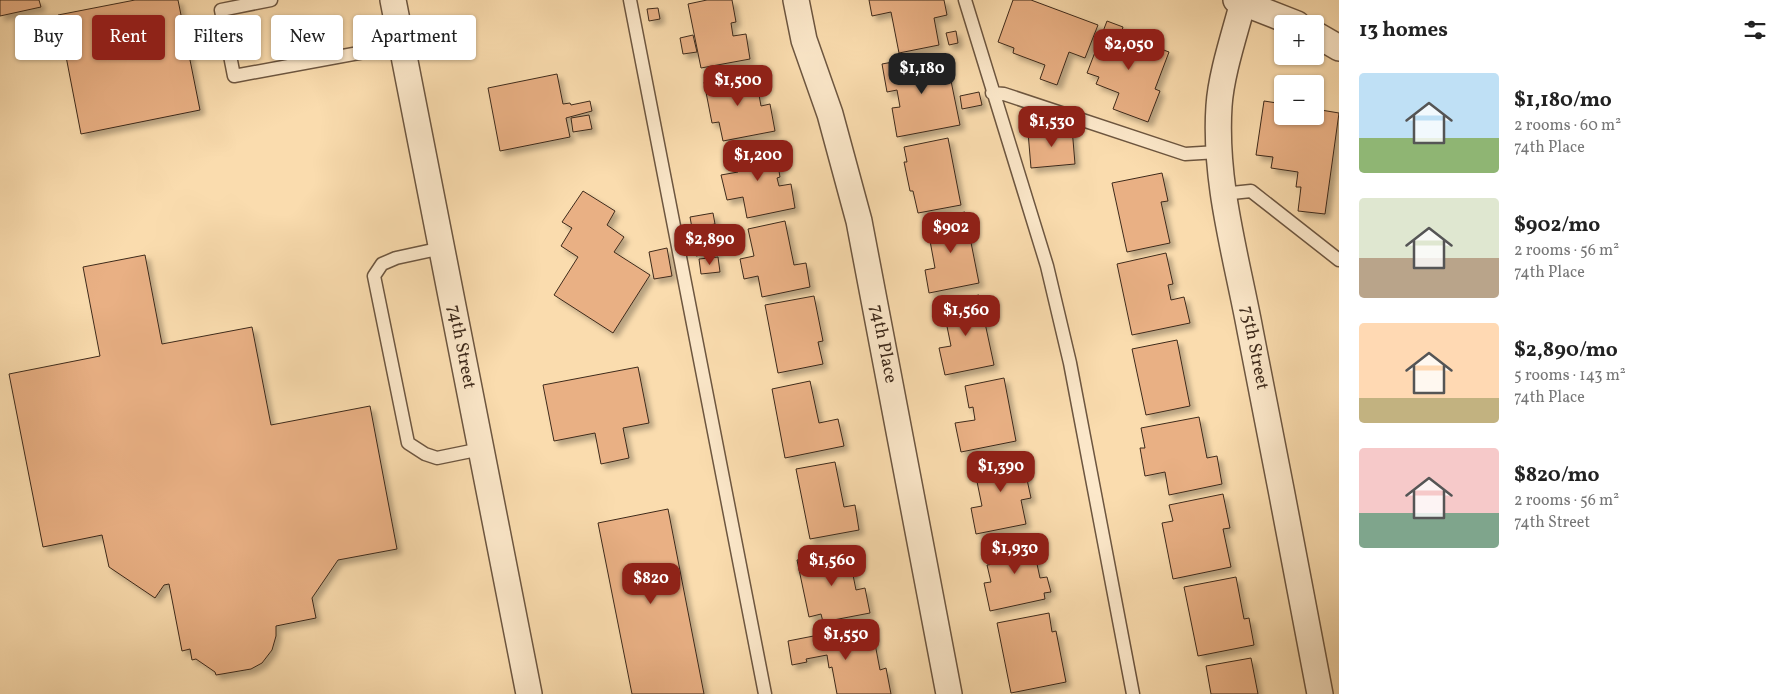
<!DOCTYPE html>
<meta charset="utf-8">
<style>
body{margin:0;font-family:Vollkorn,serif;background:#f2f2f2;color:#222;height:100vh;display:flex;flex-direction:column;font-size:19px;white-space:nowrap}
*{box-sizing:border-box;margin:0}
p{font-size:16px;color:#767676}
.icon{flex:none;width:28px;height:28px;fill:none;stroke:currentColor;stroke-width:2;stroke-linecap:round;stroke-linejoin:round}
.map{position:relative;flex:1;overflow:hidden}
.panel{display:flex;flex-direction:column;background:#fff;width:450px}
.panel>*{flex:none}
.top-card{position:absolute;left:15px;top:15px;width:475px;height:45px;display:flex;gap:10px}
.fabs{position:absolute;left:1274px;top:15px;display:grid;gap:10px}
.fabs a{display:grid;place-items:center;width:50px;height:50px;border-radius:5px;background:#fff;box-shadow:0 1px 4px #0004;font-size:25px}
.price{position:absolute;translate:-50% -42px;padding:0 11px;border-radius:10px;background:#8f2418;color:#fff;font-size:16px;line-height:32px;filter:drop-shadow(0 1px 2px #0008)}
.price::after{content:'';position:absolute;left:50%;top:30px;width:15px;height:11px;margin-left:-8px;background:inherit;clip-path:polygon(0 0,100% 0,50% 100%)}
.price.selected{background:#222;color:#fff}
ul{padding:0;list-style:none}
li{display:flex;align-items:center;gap:15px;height:125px;padding:0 20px}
li span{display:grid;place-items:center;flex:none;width:140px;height:100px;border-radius:5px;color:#555}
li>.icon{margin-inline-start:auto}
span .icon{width:60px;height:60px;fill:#fffc;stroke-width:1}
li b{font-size:21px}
h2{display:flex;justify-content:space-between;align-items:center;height:60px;padding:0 20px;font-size:21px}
.pill{padding:0 18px;border-radius:5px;background:#fff;box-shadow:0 1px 4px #0004;font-size:18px;line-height:45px}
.pill.selected{background:#8f2418;color:#fff}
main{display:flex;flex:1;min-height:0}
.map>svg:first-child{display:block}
.building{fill:#e9b084;stroke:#3e2a1b;filter:url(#shadow)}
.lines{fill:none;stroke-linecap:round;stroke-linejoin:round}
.lane-casing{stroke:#6d5640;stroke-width:15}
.street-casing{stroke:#6d5640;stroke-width:28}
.lane{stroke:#fce8ca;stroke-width:12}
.street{stroke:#fce8ca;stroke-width:25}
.labels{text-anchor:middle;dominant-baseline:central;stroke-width:4;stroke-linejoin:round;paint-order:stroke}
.street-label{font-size:18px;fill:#3e2a1b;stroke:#fce8ca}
</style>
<main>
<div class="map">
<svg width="1339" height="694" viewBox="0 0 1339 694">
<defs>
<filter id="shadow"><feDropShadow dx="4.5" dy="4.5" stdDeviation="2.5" flood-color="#0004"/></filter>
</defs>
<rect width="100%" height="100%" fill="#fadcae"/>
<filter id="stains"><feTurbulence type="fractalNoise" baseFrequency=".004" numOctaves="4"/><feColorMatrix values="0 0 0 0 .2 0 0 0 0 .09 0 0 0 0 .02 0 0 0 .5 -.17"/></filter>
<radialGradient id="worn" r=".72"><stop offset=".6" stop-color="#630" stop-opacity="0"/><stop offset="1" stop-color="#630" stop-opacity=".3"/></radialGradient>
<path class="building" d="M 0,0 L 39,0 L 41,7 L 0,16 Z
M 135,0 L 178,0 L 200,110 L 81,134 L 58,15 Z
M 707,0 L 732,0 L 736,22 L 731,23 L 733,36 L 746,34 L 750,59 L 701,68 L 688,4 Z
M 869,0 L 944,0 L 947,15 L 934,18 L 939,45 L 899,53 L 891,12 L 872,16 Z
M 1013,0 L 1031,0 L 1098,25 L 1085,58 L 1069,52 L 1057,85 L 1040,79 L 1045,65 L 1013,53 L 1014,48 L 998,42 Z
M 658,8 L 660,19 L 649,21 L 647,9 Z
M 1107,21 L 1123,27 L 1121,34 L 1169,52 L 1155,89 L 1160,91 L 1148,122 L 1113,109 L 1119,93 L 1096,84 L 1099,77 L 1087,73 Z
M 956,31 L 958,43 L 949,45 L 946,33 Z
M 693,35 L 697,52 L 683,54 L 680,38 Z
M 931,55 L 931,57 L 944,55 L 948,77 L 950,76 L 960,125 L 897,137 L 892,108 L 900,107 L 897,90 L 887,92 L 882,64 Z
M 755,73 L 761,106 L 770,104 L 775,131 L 723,141 L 719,122 L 712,123 L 704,82 Z
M 557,74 L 563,104 L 570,103 L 571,105 L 590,101 L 592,111 L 566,118 L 570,137 L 500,151 L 488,88 Z
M 979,92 L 982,105 L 962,109 L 960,96 Z
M 1279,92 L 1282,93 L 1282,116 L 1315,116 L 1315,109 L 1339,113 L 1325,214 L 1298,211 L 1301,187 L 1296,187 L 1298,172 L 1271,168 L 1273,157 L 1256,155 L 1264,101 L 1277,103 Z
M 589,115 L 592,129 L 573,132 L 571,118 Z
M 1072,128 L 1075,164 L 1031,168 L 1028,132 Z
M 948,138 L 961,205 L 918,213 L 913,191 L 910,191 L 904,162 L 907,162 L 904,147 Z
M 774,142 L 780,177 L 777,178 L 779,186 L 791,184 L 795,208 L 747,218 L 743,197 L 727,200 L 721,175 L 738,172 L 733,151 Z
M 1162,173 L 1168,201 L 1161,202 L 1170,243 L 1127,252 L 1112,183 Z
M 583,191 L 615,211 L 607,225 L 624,237 L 614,252 L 650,275 L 613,333 L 554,295 L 578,257 L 561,246 L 572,228 L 562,222 Z
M 965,212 L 979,283 L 929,293 L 925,270 L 935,268 L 926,219 Z
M 713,213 L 715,224 L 692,228 L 690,217 Z
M 785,221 L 794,265 L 806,263 L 810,287 L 762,297 L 758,276 L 744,279 L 740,259 L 754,256 L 748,229 Z
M 713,229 L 717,252 L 696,256 L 692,233 Z
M 667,248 L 672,276 L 654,279 L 649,252 Z
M 1166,253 L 1173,284 L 1168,285 L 1171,300 L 1184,297 L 1190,323 L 1132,335 L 1117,264 Z
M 145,255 L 162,344 L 252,327 L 271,425 L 370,406 L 397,549 L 338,560 L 312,598 L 316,618 L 276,626 L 276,636 L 272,650 L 262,663 L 251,669 L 216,675 L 215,672 L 196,659 L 192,660 L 190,649 L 182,651 L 169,584 L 164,585 L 155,598 L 109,567 L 102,535 L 43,547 L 9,374 L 100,356 L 83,267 Z
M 718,257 L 720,272 L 701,274 L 699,259 Z
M 979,295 L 994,365 L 945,375 L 939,348 L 951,346 L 942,302 Z
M 814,296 L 823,341 L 818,342 L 823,364 L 778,373 L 765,305 Z
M 1177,340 L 1190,406 L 1146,415 L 1132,349 Z
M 638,367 L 649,423 L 623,428 L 629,458 L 601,464 L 595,433 L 554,441 L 543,385 Z
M 1004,378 L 1016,441 L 961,452 L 955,423 L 975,420 L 973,407 L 969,408 L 965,386 Z
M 810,381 L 819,423 L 838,419 L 844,446 L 785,458 L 772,389 Z
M 1199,417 L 1207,458 L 1217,456 L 1222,484 L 1169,495 L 1165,472 L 1145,476 L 1140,448 L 1145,448 L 1141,428 Z
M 1021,452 L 1031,498 L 1021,500 L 1026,524 L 976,534 L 971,508 L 982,506 L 973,462 Z
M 835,462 L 844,507 L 855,505 L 859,530 L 810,539 L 796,469 Z
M 1223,494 L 1230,528 L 1223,529 L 1231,567 L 1173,579 L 1162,523 L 1173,521 L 1169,505 Z
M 668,509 L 704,694 L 632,694 L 598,523 Z
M 1031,536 L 1040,578 L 1047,577 L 1051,592 L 1044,593 L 1045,599 L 990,611 L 984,583 L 991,582 L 987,565 L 994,564 L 990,545 Z
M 848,550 L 856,590 L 865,588 L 870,613 L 823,622 L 821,614 L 809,617 L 797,560 Z
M 1236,577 L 1244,619 L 1249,618 L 1254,645 L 1198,656 L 1184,587 Z
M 1049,613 L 1052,632 L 1056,631 L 1066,682 L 1011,693 L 997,623 Z
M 872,628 L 880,670 L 886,668 L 891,694 L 837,694 L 832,667 L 829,668 L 827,655 L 806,659 L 807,662 L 792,665 L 788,641 L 834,632 L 835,635 Z
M 1251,658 L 1258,694 L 1211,694 L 1206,666 Z"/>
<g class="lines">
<defs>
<path id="lane" d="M 271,0 L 221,10 L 234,76 L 402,45
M 630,0 L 765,694
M 965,0 L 1047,266 L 1070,363 L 1133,694
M 992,93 L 1004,94 L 1185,154 L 1218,152
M 1222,194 L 1251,191 L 1339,260
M 442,248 L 396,258 L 382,264 L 374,276 L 408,443 L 425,454 L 437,458 L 481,449"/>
<path id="street" d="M 393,0 L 529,694
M 796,0 L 804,40 L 830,114 L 859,221 L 949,694
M 1236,0 L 1297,24
M 1243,2 C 1235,33 1221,74 1219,106 C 1214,182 1236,255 1250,330 C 1274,451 1297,573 1320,694
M 1315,34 L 1339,48"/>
</defs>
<use href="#lane" class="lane-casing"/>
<use href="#street" class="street-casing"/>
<use href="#lane" class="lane"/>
<use href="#street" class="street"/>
</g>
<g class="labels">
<g class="street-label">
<text transform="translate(883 344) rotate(79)">74th Place</text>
<text transform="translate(461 347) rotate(79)">74th Street</text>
<text transform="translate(1254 348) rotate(79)">75th Street</text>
</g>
</g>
<rect width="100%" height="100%" filter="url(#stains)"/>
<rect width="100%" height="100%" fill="url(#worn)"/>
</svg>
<div class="fabs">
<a>+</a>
<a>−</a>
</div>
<b class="price" style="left:1129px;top:71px">$2,050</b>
<b class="price selected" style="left:922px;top:95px">$1,180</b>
<b class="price" style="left:738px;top:107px">$1,500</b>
<b class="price" style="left:1052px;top:148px">$1,530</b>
<b class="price" style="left:758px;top:182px">$1,200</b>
<b class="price" style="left:951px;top:254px">$902</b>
<b class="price" style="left:710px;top:266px">$2,890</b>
<b class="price" style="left:966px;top:337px">$1,560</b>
<b class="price" style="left:1001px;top:493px">$1,390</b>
<b class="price" style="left:1015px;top:575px">$1,930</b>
<b class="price" style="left:832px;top:587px">$1,560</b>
<b class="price" style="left:651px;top:605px">$820</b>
<b class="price" style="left:846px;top:661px">$1,550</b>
<div class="top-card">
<a class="pill">Buy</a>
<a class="pill selected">Rent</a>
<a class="pill">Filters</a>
<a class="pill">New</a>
<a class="pill">Apartment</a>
</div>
</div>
<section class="panel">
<h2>13 homes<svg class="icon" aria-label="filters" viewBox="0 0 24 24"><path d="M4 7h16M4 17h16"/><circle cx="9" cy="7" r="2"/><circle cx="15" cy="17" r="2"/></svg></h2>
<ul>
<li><span style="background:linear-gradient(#bfe0f5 65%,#8fb573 0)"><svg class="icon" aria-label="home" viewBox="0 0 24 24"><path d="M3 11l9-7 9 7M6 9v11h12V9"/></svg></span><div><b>$1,180/mo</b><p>2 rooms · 60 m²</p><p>74th Place</p></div></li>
<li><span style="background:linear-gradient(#dfe7d0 60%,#b9a48a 0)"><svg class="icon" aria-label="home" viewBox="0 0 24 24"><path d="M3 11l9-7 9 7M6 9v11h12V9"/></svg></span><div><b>$902/mo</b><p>2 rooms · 56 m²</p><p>74th Place</p></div></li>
<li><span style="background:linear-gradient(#ffd9b3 75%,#c2b280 0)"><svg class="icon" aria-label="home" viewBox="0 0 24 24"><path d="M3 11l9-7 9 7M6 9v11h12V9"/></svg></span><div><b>$2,890/mo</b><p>5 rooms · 143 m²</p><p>74th Place</p></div></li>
<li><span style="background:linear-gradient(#f6c9c9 65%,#7fa58c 0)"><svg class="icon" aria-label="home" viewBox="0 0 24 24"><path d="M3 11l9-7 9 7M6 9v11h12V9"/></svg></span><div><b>$820/mo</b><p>2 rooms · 56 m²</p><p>74th Street</p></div></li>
</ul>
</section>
</main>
